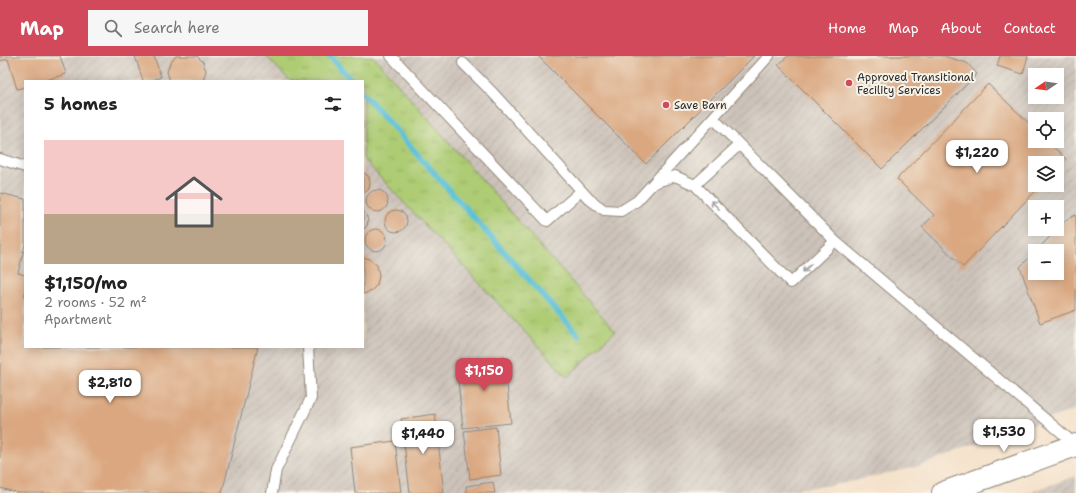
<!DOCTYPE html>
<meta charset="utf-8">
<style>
body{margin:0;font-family:"Shantell Sans",sans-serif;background:#f6f6f6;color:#222;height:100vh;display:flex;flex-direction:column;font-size:15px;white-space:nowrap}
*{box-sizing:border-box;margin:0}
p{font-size:13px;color:#767676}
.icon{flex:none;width:22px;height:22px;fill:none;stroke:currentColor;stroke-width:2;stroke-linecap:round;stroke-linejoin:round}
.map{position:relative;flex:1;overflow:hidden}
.side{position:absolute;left:24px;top:24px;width:340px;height:268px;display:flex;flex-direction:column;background:#fff;border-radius:0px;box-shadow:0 2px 10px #0003}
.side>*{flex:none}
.needle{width:26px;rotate:257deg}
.tools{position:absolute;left:1028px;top:12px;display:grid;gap:8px}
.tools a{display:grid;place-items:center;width:36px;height:36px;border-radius:0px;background:#fff;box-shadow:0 2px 10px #0003;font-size:20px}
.price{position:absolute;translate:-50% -34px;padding:0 9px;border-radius:8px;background:#fff;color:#222;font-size:13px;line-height:26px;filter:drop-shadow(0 1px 2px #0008)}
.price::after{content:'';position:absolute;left:50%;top:24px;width:12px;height:9px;margin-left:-6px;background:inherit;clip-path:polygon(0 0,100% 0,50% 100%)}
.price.selected{background:#d1495b;color:#fff}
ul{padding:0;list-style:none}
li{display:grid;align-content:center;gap:8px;height:212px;padding:0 20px}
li+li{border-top:1px solid #e0e0e0}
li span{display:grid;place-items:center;height:124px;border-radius:0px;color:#555}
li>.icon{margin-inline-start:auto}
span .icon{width:72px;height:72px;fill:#fffc;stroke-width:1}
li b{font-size:17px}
h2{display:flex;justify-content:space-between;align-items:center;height:48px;padding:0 20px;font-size:17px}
header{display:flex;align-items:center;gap:24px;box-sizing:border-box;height:56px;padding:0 20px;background:#d1495b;color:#fff}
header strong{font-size:19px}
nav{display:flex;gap:22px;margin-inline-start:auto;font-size:14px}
.search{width:280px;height:36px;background:#f6f6f6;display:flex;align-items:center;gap:10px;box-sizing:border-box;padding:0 14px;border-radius:0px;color:#767676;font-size:15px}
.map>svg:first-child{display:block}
.industrial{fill:url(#industrial-furrows);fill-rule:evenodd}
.grass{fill:url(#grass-tufts);stroke:#6c7c4f}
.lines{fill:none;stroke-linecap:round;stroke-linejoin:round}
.stream{stroke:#5bc1d8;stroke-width:6}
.building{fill:#daa780}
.lane-casing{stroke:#90867b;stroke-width:12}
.secondary-casing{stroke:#90867b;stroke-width:24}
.lane{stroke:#fff;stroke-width:10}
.secondary{stroke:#fff;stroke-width:22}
.oneway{stroke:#a0a0a0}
.poi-dot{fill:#d1495b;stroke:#f7f3e8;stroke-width:1.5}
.labels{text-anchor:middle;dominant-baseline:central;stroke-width:4;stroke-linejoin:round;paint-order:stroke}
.poi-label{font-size:11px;fill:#2b2b2b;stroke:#f7f3e8;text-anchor:start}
</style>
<header>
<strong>Map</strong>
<div class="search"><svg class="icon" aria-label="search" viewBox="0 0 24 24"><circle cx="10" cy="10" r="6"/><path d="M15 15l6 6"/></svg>Search here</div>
<nav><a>Home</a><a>Map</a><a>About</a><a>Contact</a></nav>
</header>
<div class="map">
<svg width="1076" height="437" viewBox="0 0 1076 437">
<defs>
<pattern id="industrial-furrows" width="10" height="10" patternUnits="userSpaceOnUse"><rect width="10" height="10" fill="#ccc2b9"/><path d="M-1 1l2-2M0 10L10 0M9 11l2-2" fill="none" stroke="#afa79f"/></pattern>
<pattern id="grass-tufts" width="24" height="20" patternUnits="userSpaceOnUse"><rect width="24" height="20" fill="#adcc73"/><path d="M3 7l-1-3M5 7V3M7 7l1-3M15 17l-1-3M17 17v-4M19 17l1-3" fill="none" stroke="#95af64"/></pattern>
</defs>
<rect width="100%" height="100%" fill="#f7f3e8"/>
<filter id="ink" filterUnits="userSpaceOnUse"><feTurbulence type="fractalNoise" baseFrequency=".025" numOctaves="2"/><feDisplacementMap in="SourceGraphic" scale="8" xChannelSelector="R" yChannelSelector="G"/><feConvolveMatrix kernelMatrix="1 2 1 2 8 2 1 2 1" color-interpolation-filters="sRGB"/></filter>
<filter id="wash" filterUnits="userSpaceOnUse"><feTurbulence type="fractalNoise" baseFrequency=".012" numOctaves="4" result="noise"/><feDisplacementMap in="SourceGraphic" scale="16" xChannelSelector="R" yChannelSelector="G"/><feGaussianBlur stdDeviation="0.9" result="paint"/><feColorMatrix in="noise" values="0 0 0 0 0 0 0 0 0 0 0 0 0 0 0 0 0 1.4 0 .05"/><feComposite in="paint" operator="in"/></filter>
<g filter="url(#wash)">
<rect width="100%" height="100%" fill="#f5e2cb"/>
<path class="industrial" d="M 0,0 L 1076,0 L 1076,353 L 920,410 L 840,428 L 767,437 L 0,437 ZM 1035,19 L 1057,19 L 1057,41 L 1035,41 ZM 25,25 L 363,25 L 363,291 L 25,291 ZM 1035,63 L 1057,63 L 1057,85 L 1035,85 ZM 1035,107 L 1057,107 L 1057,129 L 1035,129 ZM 1035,151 L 1057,151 L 1057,173 L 1035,173 ZM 1035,195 L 1057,195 L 1057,217 L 1035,217 Z
M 1076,420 L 1076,437 L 1027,437 Z"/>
<path class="grass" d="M 266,0 L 373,0 L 615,275 L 567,321 L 363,103 L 363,25 L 290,25 Z"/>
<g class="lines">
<path class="stream" d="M 330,0 L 352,25
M 363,37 L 578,279"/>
</g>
<g id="blocks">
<path class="building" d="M 0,0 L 60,0 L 66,18 L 43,25 L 25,25 L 25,31 L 17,33 L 8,3 L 0,5 Z
M 135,0 L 154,0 L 161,21 L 150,25 L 143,25 Z
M 176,0 L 197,0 L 203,6 L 206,15 L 203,25 L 170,25 L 167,16 L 170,7 Z
M 538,0 L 754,0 L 646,108 Z
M 788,0 L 944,0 L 967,7 L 977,18 L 882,113 L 778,9 Z
M 1000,0 L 1028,0 L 1023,18 L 997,10 Z
M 988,28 L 1035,73 L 1035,85 L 1047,85 L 1066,103 L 1057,112 L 1057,107 L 1035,107 L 1035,129 L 1041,129 L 963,211 L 922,171 L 934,159 L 897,123 Z
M 363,116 L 369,121 L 370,127 L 369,133 L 363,138 Z
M366 145a11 11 0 1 1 22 0a11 11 0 1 1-22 0Z
M 0,137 L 25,143 L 25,189 L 18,217 L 25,219 L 25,291 L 258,291 L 222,437 L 19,437 L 0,432 Z
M385 165a11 11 0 1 1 22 0a11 11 0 1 1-22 0Z
M 363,155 L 366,159 L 368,164 L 367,170 L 363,174 Z
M 1076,159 L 1076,254 L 1040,267 L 1020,211 L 1035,196 L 1035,217 L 1057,217 L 1057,195 L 1036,195 L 1067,163 Z
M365 184a11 11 0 1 1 22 0a11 11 0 1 1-22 0Z
M 363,201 L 369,203 L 377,209 L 379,219 L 377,229 L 370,236 L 363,238 Z
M 504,301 L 511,367 L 463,372 L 456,306 Z
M 435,358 L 444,437 L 410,437 L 401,363 Z
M 496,371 L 501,419 L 470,423 L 464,375 Z
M 395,385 L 401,437 L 355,437 L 350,391 Z
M 493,426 L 495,437 L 467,437 L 466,430 Z"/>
</g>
</g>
<g filter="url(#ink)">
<use href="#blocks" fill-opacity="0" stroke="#90867b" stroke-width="1"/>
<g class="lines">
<defs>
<path id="lane" d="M 391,0 L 547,165 L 581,135
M 463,7 L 493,37 L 589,143 L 604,154 L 621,155 L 637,145 L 769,0
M 713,62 L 835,185 L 1076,389
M 739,89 L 695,129 L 791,227 L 835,185
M 0,103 L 25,111
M 654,127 L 675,120 L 695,129
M 272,437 L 276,414 L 311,342 L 308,291"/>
<path id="secondary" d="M 943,437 L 1076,389"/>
</defs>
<use href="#lane" class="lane-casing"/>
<use href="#secondary" class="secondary-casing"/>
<use href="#lane" class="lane"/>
<use href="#secondary" class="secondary"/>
</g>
<defs><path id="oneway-shaft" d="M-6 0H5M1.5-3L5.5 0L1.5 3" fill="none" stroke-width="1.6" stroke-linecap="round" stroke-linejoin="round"/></defs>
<g class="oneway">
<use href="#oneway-shaft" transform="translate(715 149) rotate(-135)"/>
<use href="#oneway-shaft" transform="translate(807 212) rotate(137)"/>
</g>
</g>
<g class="poi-dot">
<circle cx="849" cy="27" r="4"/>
<circle cx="666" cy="49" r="4"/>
</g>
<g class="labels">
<g class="poi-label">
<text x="857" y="21">Approved Transitional<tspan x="857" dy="13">Fecility Services</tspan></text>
<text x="674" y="49">Save Barn</text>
</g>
</g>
</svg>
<div class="tools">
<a><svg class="needle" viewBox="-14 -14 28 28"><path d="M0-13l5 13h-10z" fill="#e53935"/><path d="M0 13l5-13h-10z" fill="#767676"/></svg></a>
<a><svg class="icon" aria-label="locate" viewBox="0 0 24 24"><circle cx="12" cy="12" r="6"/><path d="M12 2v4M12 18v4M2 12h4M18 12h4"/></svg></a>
<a><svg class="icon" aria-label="layers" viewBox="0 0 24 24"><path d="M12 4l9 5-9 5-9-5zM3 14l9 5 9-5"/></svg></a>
<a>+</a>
<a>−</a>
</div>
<b class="price" style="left:977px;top:118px">$1,220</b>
<b class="price selected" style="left:484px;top:336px">$1,150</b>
<b class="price" style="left:110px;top:348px">$2,810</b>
<b class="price" style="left:1004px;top:397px">$1,530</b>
<b class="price" style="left:423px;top:399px">$1,440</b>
<section class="side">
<h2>5 homes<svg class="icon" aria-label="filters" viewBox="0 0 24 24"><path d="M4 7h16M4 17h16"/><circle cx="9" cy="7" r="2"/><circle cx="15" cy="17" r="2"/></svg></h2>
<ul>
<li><span style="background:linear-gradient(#f6c9c9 60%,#b9a48a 0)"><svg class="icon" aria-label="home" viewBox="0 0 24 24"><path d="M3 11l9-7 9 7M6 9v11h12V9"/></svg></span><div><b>$1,150/mo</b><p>2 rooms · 52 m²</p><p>Apartment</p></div></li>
</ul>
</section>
</div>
